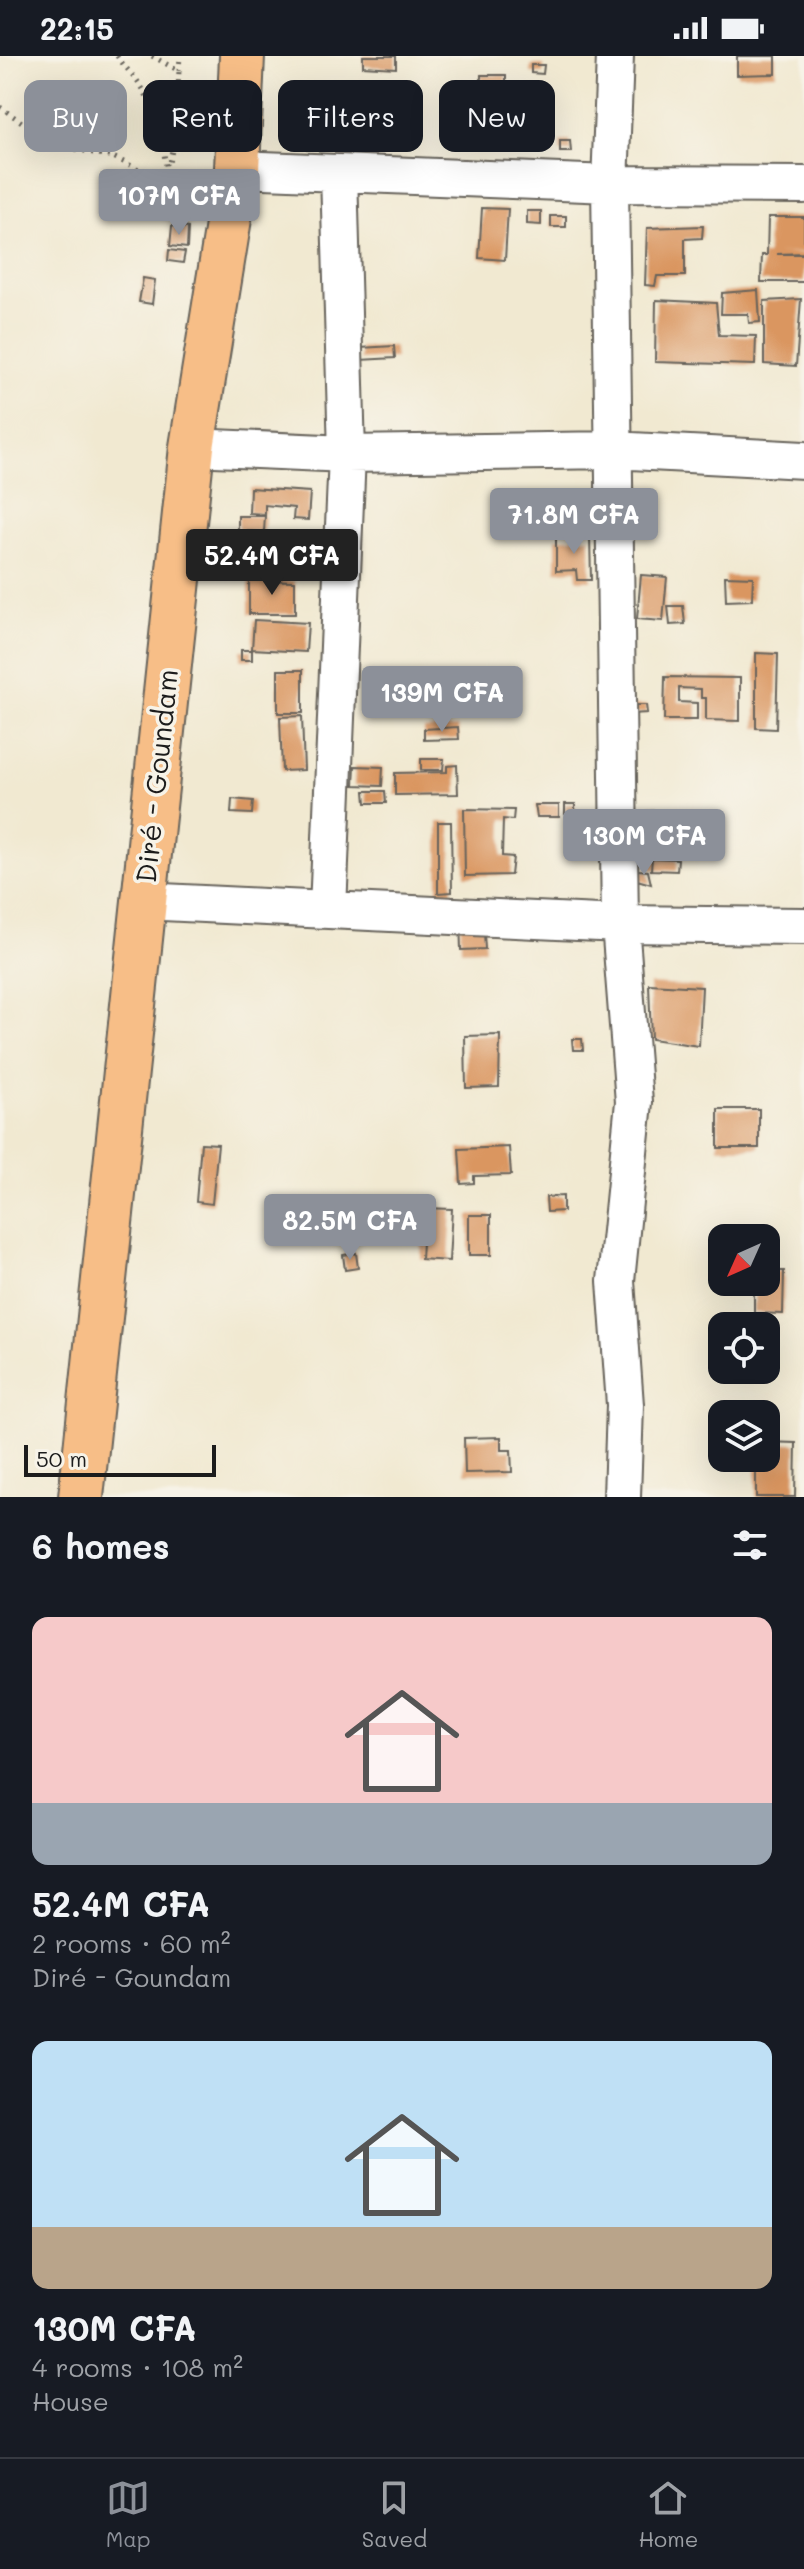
<!DOCTYPE html>
<meta charset="utf-8">
<style>
body{margin:0;font-family:Mali,sans-serif;background:#20242c;color:#f1f3f6;height:100vh;display:flex;flex-direction:column;font-size:30px;white-space:nowrap}
*{box-sizing:border-box;margin:0}
p{font-size:26px;color:#9ea1a6}
.icon{flex:none;width:44px;height:44px;fill:none;stroke:currentColor;stroke-width:2;stroke-linecap:round;stroke-linejoin:round}
.map{position:relative;height:1441px;overflow:hidden}
.side{display:flex;flex-direction:column;background:#171b24;flex:1}
.side>*{flex:none}
.banner{position:absolute;left:24px;top:24px;width:756px;height:72px;display:flex;gap:16px}
.needle{width:52px;rotate:225deg}
.fabs{position:absolute;left:708px;top:1168px;display:grid;gap:16px}
.fabs a{display:grid;place-items:center;width:72px;height:72px;border-radius:16px;background:#171b24;box-shadow:0 8px 32px #0002;font-size:40px}
.scale{position:absolute;left:24px;bottom:20px;width:192px;box-sizing:border-box;padding-left:8px;border:4px solid #1c1c1c;border-top:0;font-size:22px;line-height:28px;white-space:nowrap;color:#1c1c1c;-webkit-text-stroke:6px #f7f3e8;paint-order:stroke}
.price{position:absolute;translate:-50% -68px;padding:0 18px;border-radius:8px;background:#8c9099;color:#fff;font-size:26px;line-height:52px;filter:drop-shadow(0 2px 4px #0008)}
.price::after{content:'';position:absolute;left:50%;top:48px;width:24px;height:18px;margin-left:-12px;background:inherit;clip-path:polygon(0 0,100% 0,50% 100%)}
.price.active{background:#222;color:#fff}
ul{padding:0;list-style:none}
li{display:grid;align-content:center;gap:16px;height:424px;padding:0 32px}
li span{display:grid;place-items:center;height:248px;border-radius:16px;color:#555}
li>.icon{margin-inline-start:auto}
span .icon{width:144px;height:144px;fill:#fffc;stroke-width:1}
li b{font-size:34px}
h2{display:flex;justify-content:space-between;align-items:center;height:96px;padding:0 32px;font-size:34px}
.tag{padding:0 28px;border-radius:16px;background:#171b24;box-shadow:0 8px 32px #0002;font-size:28px;line-height:72px}
.tag.active{background:#8c9099;color:#fff}
.status{display:flex;justify-content:space-between;align-items:center;height:56px;padding:0 40px;background:#171b24;direction:ltr}
.status svg{height:22px;fill:currentColor}
.dock{display:flex;justify-content:space-around;align-items:center;height:112px;border-top:2px solid #363941;background:#171b24;font-size:22px;color:#9ea1a6}
.dock a{display:grid;justify-items:center;gap:4px}
.dock .active{color:#8c9099}
.map>svg:first-child{display:block}
.building{fill:#da9661}
.lines{fill:none;stroke-linecap:round;stroke-linejoin:round}
.minor-casing{stroke:#67645b;stroke-width:40}
.major-casing{stroke:#67645b;stroke-width:48}
.path{stroke:#67645b;stroke-width:5;stroke-dasharray:2 6;stroke-linecap:butt}
.minor{stroke:#fff;stroke-width:36}
.major{stroke:#f7be87;stroke-width:44}
.labels{text-anchor:middle;dominant-baseline:central;stroke-width:7;stroke-linejoin:round;paint-order:stroke}
.street-label{font-size:28px;fill:#1c1c1c;stroke:#f7f3e8}
</style>
<div class="status"><b>22:15</b><svg viewBox="0 0 49 12"><path d="M0 12V9h3v3zM5 12V6h3v6zM10 12V3h3v9zM15 12V0h3v12zM26 1h20v11H26zM47 4h2v5h-2z"/></svg></div>
<div class="map">
<svg width="804" height="1441" viewBox="0 0 804 1441">
<rect width="100%" height="100%" fill="#f7f3e8"/>
<filter id="ink" filterUnits="userSpaceOnUse"><feTurbulence type="fractalNoise" baseFrequency=".0125" numOctaves="2"/><feDisplacementMap in="SourceGraphic" scale="16" xChannelSelector="R" yChannelSelector="G"/><feConvolveMatrix kernelMatrix="1 2 1 2 8 2 1 2 1" color-interpolation-filters="sRGB"/></filter>
<filter id="wash" filterUnits="userSpaceOnUse"><feTurbulence type="fractalNoise" baseFrequency=".006" numOctaves="4" result="noise"/><feDisplacementMap in="SourceGraphic" scale="32" xChannelSelector="R" yChannelSelector="G"/><feGaussianBlur stdDeviation="1.8" result="paint"/><feColorMatrix in="noise" values="0 0 0 0 0 0 0 0 0 0 0 0 0 0 0 0 0 1.4 0 .05"/><feComposite in="paint" operator="in"/></filter>
<g filter="url(#wash)">
<rect width="100%" height="100%" fill="#f1e9d1"/>
<g id="blocks">
<path class="building" d="M 363,0 L 396,0 L 396,12 L 363,10 Z
M 737,0 L 776,0 L 776,18 L 737,19 Z
M 531,9 L 544,9 L 543,18 L 531,17 Z
M 481,19 L 506,19 L 506,59 L 515,59 L 515,89 L 482,89 Z
M 560,85 L 570,85 L 571,96 L 560,96 Z
M 165,144 L 174,145 L 172,160 L 163,158 Z
M 482,152 L 508,153 L 505,204 L 479,202 Z
M 527,155 L 541,155 L 541,169 L 527,168 Z
M 551,160 L 566,160 L 566,171 L 551,171 Z
M 768,161 L 804,161 L 804,197 L 777,198 L 804,198 L 804,226 L 761,226 L 762,199 L 767,199 Z
M 172,170 L 188,172 L 187,192 L 170,190 Z
M 703,170 L 702,182 L 685,183 L 685,220 L 657,220 L 655,230 L 645,229 L 647,172 Z
M 169,194 L 185,196 L 183,207 L 168,205 Z
M 143,222 L 155,224 L 152,248 L 139,246 Z
M 758,234 L 760,266 L 749,267 L 748,258 L 721,258 L 722,237 Z
M 801,243 L 796,310 L 764,308 L 764,245 Z
M 656,244 L 716,247 L 719,279 L 756,280 L 755,309 L 655,306 Z
M 394,290 L 395,302 L 360,304 L 360,292 Z
M 250,432 L 310,436 L 308,464 L 293,463 L 294,452 L 265,449 L 265,458 L 249,457 Z
M 238,460 L 265,460 L 264,476 L 238,475 Z
M 255,479 L 299,482 L 298,509 L 253,505 Z
M 590,481 L 591,524 L 577,524 L 576,514 L 556,515 L 556,482 Z
M 243,485 L 252,486 L 250,509 L 241,508 Z
M 641,519 L 667,521 L 663,565 L 637,563 Z
M 725,520 L 753,521 L 752,544 L 726,545 Z
M 249,524 L 295,525 L 295,558 L 249,558 Z
M 668,550 L 683,550 L 685,568 L 670,569 Z
M 254,564 L 308,567 L 306,596 L 252,593 Z
M 241,594 L 252,594 L 252,604 L 241,604 Z
M 756,597 L 778,598 L 776,673 L 756,672 Z
M 278,614 L 303,614 L 303,657 L 278,657 Z
M 665,621 L 740,622 L 740,665 L 706,664 L 706,642 L 701,642 L 701,633 L 679,632 L 679,646 L 697,647 L 697,664 L 664,664 Z
M 631,649 L 646,649 L 647,657 L 631,658 Z
M 302,660 L 304,714 L 282,715 L 280,661 Z
M 458,671 L 459,683 L 424,684 L 424,673 Z
M 421,703 L 444,703 L 443,714 L 421,714 Z
M 457,709 L 458,738 L 395,739 L 395,717 L 447,716 L 447,710 Z
M 355,710 L 383,711 L 382,730 L 354,729 Z
M 365,735 L 385,735 L 386,747 L 366,747 Z
M 232,743 L 253,745 L 252,758 L 231,757 Z
M 565,748 L 575,748 L 575,758 L 565,758 Z
M 535,749 L 559,749 L 559,761 L 537,761 Z
M 464,753 L 514,754 L 513,764 L 503,763 L 502,800 L 513,801 L 511,819 L 465,820 Z
M 682,754 L 681,795 L 644,794 L 645,755 Z
M 438,766 L 451,766 L 452,836 L 438,837 Z
M 652,802 L 678,803 L 677,815 L 651,814 Z
M 638,814 L 648,815 L 651,828 L 637,824 Z
M 483,863 L 485,893 L 461,894 L 460,864 Z
M 649,928 L 702,931 L 699,990 L 651,983 Z
M 500,979 L 499,1031 L 466,1032 L 465,980 Z
M 572,983 L 582,983 L 583,994 L 573,994 Z
M 718,1053 L 759,1053 L 759,1092 L 718,1092 Z
M 201,1087 L 218,1088 L 212,1148 L 196,1146 Z
M 509,1091 L 511,1119 L 474,1120 L 474,1127 L 461,1128 L 459,1093 Z
M 563,1140 L 563,1155 L 547,1156 L 546,1141 Z
M 424,1152 L 452,1153 L 449,1205 L 421,1203 Z
M 345,1153 L 355,1153 L 355,1165 L 345,1165 Z
M 469,1159 L 491,1159 L 491,1199 L 469,1199 Z
M 356,1197 L 358,1212 L 345,1214 L 343,1199 Z
M 766,1215 L 784,1215 L 783,1258 L 754,1257 L 754,1226 L 766,1226 Z
M 501,1381 L 501,1394 L 511,1394 L 512,1416 L 465,1417 L 464,1382 Z
M 766,1386 L 796,1387 L 795,1441 L 756,1441 L 756,1402 L 766,1402 Z"/>
</g>
</g>
<g filter="url(#ink)">
<use href="#blocks" fill-opacity="0" stroke="#67645b" stroke-width="2"/>
<g class="lines">
<defs>
<path id="minor" d="M 615,0 L 610,128 L 620,868 L 634,1046 L 616,1225 L 625,1349 L 622,1441
M 237,113 L 610,128 L 804,129
M 192,391 L 347,398 L 612,394 L 804,404
M 142,845 L 620,868 L 804,870
M 328,854 L 347,398 L 339,117"/>
<path id="major" d="M 81,1441 L 192,391 L 237,113 L 242,0"/>
</defs>
<use href="#minor" class="minor-casing"/>
<use href="#major" class="major-casing"/>
<path class="path" d="M 117,0 C 125,12 137,22 144,35 C 158,61 167,108 170,138
M 152,0 L 179,15 L 175,83 L 168,110
M 179,15 L 180,0
M 0,51 L 55,89 L 113,101 L 134,111 L 171,139 L 201,145"/>
<use href="#minor" class="minor"/>
<use href="#major" class="major"/>
</g>
</g>
<g class="labels">
<g class="street-label">
<text transform="translate(156 720) rotate(-84)">Diré - Goundam</text>
</g>
</g>
</svg>
<div class="fabs">
<a><svg class="needle" viewBox="-14 -14 28 28"><path d="M0-13l5 13h-10z" fill="#e53935"/><path d="M0 13l5-13h-10z" fill="#9ea1a6"/></svg></a>
<a><svg class="icon" aria-label="locate" viewBox="0 0 24 24"><circle cx="12" cy="12" r="6"/><path d="M12 2v4M12 18v4M2 12h4M18 12h4"/></svg></a>
<a><svg class="icon" aria-label="layers" viewBox="0 0 24 24"><path d="M12 4l9 5-9 5-9-5zM3 14l9 5 9-5"/></svg></a>
</div>
<div class="scale">50 m</div>
<b class="price" style="left:179px;top:181px">107M CFA</b>
<b class="price" style="left:574px;top:500px">71.8M CFA</b>
<b class="price active" style="left:272px;top:541px">52.4M CFA</b>
<b class="price" style="left:442px;top:678px">139M CFA</b>
<b class="price" style="left:644px;top:821px">130M CFA</b>
<b class="price" style="left:350px;top:1206px">82.5M CFA</b>
<div class="banner">
<a class="tag active">Buy</a>
<a class="tag">Rent</a>
<a class="tag">Filters</a>
<a class="tag">New</a>
</div>
</div>
<section class="side">
<h2>6 homes<svg class="icon" aria-label="filters" viewBox="0 0 24 24"><path d="M4 7h16M4 17h16"/><circle cx="9" cy="7" r="2"/><circle cx="15" cy="17" r="2"/></svg></h2>
<ul>
<li><span style="background:linear-gradient(#f6c9c9 75%,#9aa5b1 0)"><svg class="icon" aria-label="home" viewBox="0 0 24 24"><path d="M3 11l9-7 9 7M6 9v11h12V9"/></svg></span><div><b>52.4M CFA</b><p>2 rooms · 60 m²</p><p>Diré - Goundam</p></div></li>
<li><span style="background:linear-gradient(#bfe0f5 75%,#b9a48a 0)"><svg class="icon" aria-label="home" viewBox="0 0 24 24"><path d="M3 11l9-7 9 7M6 9v11h12V9"/></svg></span><div><b>130M CFA</b><p>4 rooms · 108 m²</p><p>House</p></div></li>
</ul>
</section>
<nav class="dock">
<a class="active"><svg class="icon" aria-label="map" viewBox="0 0 24 24"><path d="M3 6l6-2 6 2 6-2v14l-6 2-6-2-6 2zM9 4v14M15 6v14"/></svg>Map</a>
<a><svg class="icon" aria-label="saved" viewBox="0 0 24 24"><path d="M7 4h10v16l-5-4-5 4z"/></svg>Saved</a>
<a><svg class="icon" aria-label="home" viewBox="0 0 24 24"><path d="M3 11l9-7 9 7M6 9v11h12V9"/></svg>Home</a>
</nav>
